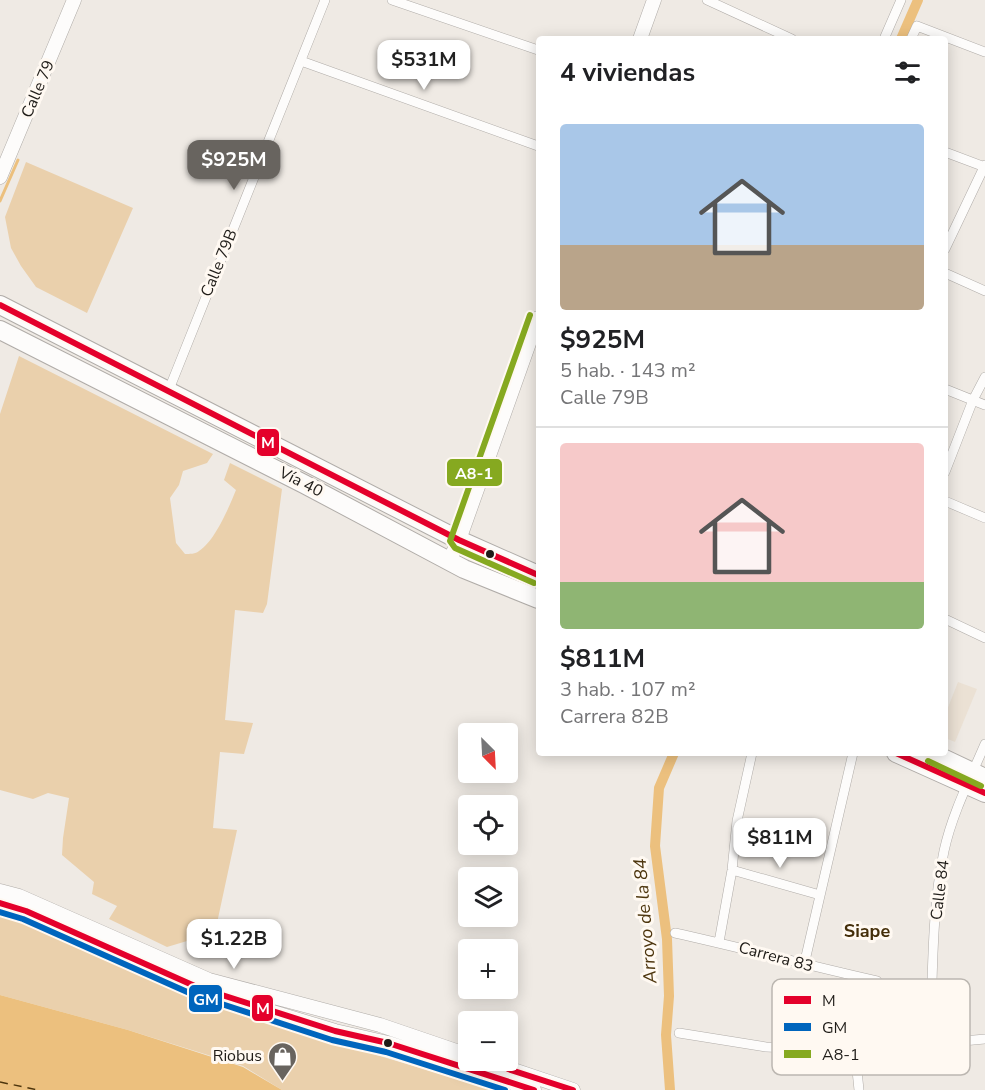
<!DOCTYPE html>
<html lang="es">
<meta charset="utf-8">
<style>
body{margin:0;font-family:"Nunito Sans",sans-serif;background:#f6f6f6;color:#202124;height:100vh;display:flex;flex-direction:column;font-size:22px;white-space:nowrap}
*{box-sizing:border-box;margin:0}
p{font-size:20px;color:#757577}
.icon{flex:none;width:33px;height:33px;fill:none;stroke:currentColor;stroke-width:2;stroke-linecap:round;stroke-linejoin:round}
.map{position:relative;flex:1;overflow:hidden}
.panel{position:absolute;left:536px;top:36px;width:412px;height:720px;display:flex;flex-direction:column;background:#fff;border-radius:6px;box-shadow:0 3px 15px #0003}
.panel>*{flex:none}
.needle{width:39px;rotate:156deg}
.buttons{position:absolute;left:458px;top:723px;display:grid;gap:12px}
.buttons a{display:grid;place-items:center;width:60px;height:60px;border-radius:6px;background:#fff;box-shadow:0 3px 15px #0003;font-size:30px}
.price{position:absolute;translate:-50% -51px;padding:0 14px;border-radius:12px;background:#fff;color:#222;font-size:20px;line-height:39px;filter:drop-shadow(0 2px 3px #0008)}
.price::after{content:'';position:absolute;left:50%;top:36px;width:18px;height:14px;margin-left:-9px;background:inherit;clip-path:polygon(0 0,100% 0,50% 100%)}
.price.active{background:#68645f;color:#fff}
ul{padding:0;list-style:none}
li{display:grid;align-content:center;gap:12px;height:318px;padding:0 24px}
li+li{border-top:2px solid #e0e0e0}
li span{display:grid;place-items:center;height:186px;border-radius:6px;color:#555}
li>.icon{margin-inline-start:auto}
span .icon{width:108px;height:108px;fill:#fffc;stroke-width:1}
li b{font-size:26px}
h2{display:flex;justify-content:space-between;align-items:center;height:72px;padding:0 24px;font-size:26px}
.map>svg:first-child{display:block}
.built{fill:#ebe1d4}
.green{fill:#ead0ac}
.water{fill:#ecc07e}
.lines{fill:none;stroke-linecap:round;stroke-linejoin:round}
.stream{stroke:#ecc07e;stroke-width:3}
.canal{stroke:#ecc07e;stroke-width:10}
.ferry{stroke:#4d350d;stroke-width:1.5;stroke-dasharray:8 6;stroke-linecap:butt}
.street-casing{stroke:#b0aca8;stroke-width:10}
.secondary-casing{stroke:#b0aca8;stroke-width:15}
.highway-casing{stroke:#b0aca8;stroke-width:20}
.street{stroke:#fdfcfb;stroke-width:9}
.secondary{stroke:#fdfcfb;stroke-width:14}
.highway{stroke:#fdfcfb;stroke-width:18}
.bus-1-casing{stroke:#fff9f2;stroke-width:10}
.bus-2-casing{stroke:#fff9f2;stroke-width:10}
.bus-3-casing{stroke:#fff9f2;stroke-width:10}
.bus-1{stroke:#e4002b;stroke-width:6}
.bus-2{stroke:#0065bd;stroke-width:6}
.bus-3{stroke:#86a920;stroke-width:6}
.bus-dot{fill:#1f1c18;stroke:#fff9f2;stroke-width:2}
.labels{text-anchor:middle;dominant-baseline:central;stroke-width:6;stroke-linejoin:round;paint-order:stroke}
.street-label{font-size:16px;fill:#1f1c18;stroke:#fff9f2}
.poi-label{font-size:16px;fill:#1f1c18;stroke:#fff9f2;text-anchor:end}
.water-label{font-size:18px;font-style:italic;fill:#4d350d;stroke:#fff9f2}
.neighbourhood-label{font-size:18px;font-weight:bold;fill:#442e09;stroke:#fff9f2}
.key{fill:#fff9f2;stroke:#bcb7b1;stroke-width:1.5}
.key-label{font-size:16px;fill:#1f1c18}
.line-badge{stroke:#fff9f2;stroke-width:2}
.badge-label{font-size:16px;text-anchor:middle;font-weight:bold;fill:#fff}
</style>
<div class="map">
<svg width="985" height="1090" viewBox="0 0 985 1090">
<rect width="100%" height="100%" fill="#efeae4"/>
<path class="built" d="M 958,682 L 977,689 L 955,742 L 945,738 L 945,715 Z"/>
<path class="green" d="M 26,162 L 133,208 L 87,313 L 36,287 L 21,266 L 11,248 L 5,217 Z
M 19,356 L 213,454 L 207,463 L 183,471 L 179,485 L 170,498 L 176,543 L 185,554 C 189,554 196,554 199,551 C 215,541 229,507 236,490 L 224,480 L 230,463 L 282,489 L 267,604 L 263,613 L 235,610 L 225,720 L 253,723 L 244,754 L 220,752 L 213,828 L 237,830 L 211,951 L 187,941 L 167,947 L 109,919 L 117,906 L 92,894 L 94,882 L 62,855 L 63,838 L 69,798 L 48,793 L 33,799 L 0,790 L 0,414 Z
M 0,915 L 36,926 L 219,1008 L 494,1090 L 282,1090 L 243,1066 L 128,1030 L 0,995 Z"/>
<path class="water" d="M 0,995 L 128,1030 L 243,1067 L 282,1090 L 0,1090 Z"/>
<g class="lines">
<path class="stream" d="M 0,201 L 18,160"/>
<path class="canal" d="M 901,39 L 918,0
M 670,1090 L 666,1035 L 669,996 L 667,939 L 655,846 L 659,788 L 674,753"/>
<path class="ferry" d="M 0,1082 L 38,1090"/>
<defs>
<path id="street" d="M 392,0 L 538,50
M 707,0 L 792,39
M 884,39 L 901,0
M 911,39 L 917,26 L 985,52
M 301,61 L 538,146
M 945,152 L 985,167
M 945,249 L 985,165
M 945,273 L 985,291
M 945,389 L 985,405
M 168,392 L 325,0
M 945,472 L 973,400 L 985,377
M 945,501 L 985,518
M 945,619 L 985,638
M 732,870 L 820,895
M 675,933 C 743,948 810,966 877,981
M 719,942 L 732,870 L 737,821 L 752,753
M 804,965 L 853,753
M 679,1033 L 766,1047 L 855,1051 L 985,1039
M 930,1043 C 933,980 931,913 944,851 C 952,814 970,779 985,744
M 855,1051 L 859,1090"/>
<path id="secondary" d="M 640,39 L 654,0
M 0,177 L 74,0
M 449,561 L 459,540 L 538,318
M 0,891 L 19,896 L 209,980 L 380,1025 L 468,1055
M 0,903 L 26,911 L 197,987 L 240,1002 L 335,1031 L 388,1043 L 534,1090
M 484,1060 L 573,1090"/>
<path id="highway" d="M 0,305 L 459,540 L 538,575
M 0,330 L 304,484 L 464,569 L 538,599
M 896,753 L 985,793
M 932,753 L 985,778"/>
</defs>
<use href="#street" class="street-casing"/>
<use href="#secondary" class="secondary-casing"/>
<use href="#highway" class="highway-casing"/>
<use href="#street" class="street"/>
<use href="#secondary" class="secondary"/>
<use href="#highway" class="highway"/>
<defs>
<path id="bus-1" d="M 0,305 L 459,540 L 538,575
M 896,753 L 985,793
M 0,903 L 26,911 L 197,987 L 335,1031 L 388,1043 L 534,1090
M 508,1069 L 573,1090"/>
<path id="bus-2" d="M 0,912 L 23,919 L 194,995 L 332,1040 L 386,1052 L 505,1090"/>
<path id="bus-3" d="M 530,315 L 450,541 L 455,548 L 534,583
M 928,761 L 981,786"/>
</defs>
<use href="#bus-1" class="bus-1-casing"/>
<use href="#bus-2" class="bus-2-casing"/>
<use href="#bus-3" class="bus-3-casing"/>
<use href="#bus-1" class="bus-1"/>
<use href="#bus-2" class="bus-2"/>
<use href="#bus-3" class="bus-3"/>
</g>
<defs>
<symbol id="shop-pin" viewBox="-11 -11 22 30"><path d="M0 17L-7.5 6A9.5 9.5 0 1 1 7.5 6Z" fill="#68645f" stroke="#fff9f2"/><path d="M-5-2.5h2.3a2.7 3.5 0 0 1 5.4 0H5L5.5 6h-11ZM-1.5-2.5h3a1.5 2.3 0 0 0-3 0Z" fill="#fff"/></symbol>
</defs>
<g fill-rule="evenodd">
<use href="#shop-pin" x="266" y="1040" width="33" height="45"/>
</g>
<g class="bus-dot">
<circle cx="490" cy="554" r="5"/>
<circle cx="388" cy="1043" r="5"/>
</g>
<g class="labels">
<g class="street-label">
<text transform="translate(38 89) rotate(-67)">Calle 79</text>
<text transform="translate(219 263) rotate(-68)">Calle 79B</text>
<text transform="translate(301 482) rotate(27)">Vía 40</text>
<text transform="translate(940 890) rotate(-83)">Calle 84</text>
<text transform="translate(776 957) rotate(15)">Carrera 83</text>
</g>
<g class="poi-label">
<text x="262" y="1056">Riobus</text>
</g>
<g class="water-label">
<text transform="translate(645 921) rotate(-95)">Arroyo de la 84</text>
</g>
<g class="neighbourhood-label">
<text x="867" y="931">Siape</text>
</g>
</g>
<rect x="772" y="979" width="198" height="96" rx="9" class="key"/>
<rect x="784" y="996" width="27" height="8" fill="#e4002b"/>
<rect x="784" y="1023" width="27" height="8" fill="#0065bd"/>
<rect x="784" y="1050" width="27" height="8" fill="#86a920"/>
<g class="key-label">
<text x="822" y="1006">M</text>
<text x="822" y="1033">GM</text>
<text x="822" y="1060">A8-1</text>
</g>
<g class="line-badge">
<rect x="256" y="428" width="24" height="29" rx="6" fill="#e4002b"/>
<rect x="446" y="458" width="57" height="29" rx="6" fill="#86a920"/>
<rect x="188" y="984" width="35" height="29" rx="6" fill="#0065bd"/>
<rect x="251" y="994" width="23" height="28" rx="6" fill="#e4002b"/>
</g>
<g class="badge-label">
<text x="268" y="448">M</text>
<text x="474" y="479">A8-1</text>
<text x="206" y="1005">GM</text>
<text x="263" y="1014">M</text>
</g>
</svg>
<div class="buttons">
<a><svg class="needle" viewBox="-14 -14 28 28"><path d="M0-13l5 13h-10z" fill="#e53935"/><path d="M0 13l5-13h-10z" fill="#757577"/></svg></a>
<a><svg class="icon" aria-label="locate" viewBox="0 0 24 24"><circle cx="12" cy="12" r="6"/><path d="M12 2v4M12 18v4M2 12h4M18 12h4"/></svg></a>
<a><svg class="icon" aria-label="layers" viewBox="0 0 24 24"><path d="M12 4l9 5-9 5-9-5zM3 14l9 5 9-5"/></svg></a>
<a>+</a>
<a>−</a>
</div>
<b class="price" style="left:424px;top:91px">$531M</b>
<b class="price active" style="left:234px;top:191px">$925M</b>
<b class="price" style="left:780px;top:869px">$811M</b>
<b class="price" style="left:234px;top:970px">$1.22B</b>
<section class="panel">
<h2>4 viviendas<svg class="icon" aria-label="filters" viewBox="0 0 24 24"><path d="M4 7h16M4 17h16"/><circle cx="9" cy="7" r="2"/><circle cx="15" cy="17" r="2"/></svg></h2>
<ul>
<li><span style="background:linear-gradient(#a9c7e8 65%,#b9a48a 0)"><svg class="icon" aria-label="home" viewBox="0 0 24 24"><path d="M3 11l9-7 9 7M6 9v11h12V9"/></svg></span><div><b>$925M</b><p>5 hab. · 143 m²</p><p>Calle 79B</p></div></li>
<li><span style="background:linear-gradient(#f6c9c9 75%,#8fb573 0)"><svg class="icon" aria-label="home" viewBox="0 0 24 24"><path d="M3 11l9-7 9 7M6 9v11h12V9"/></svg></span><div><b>$811M</b><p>3 hab. · 107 m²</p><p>Carrera 82B</p></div></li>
</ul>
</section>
</div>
